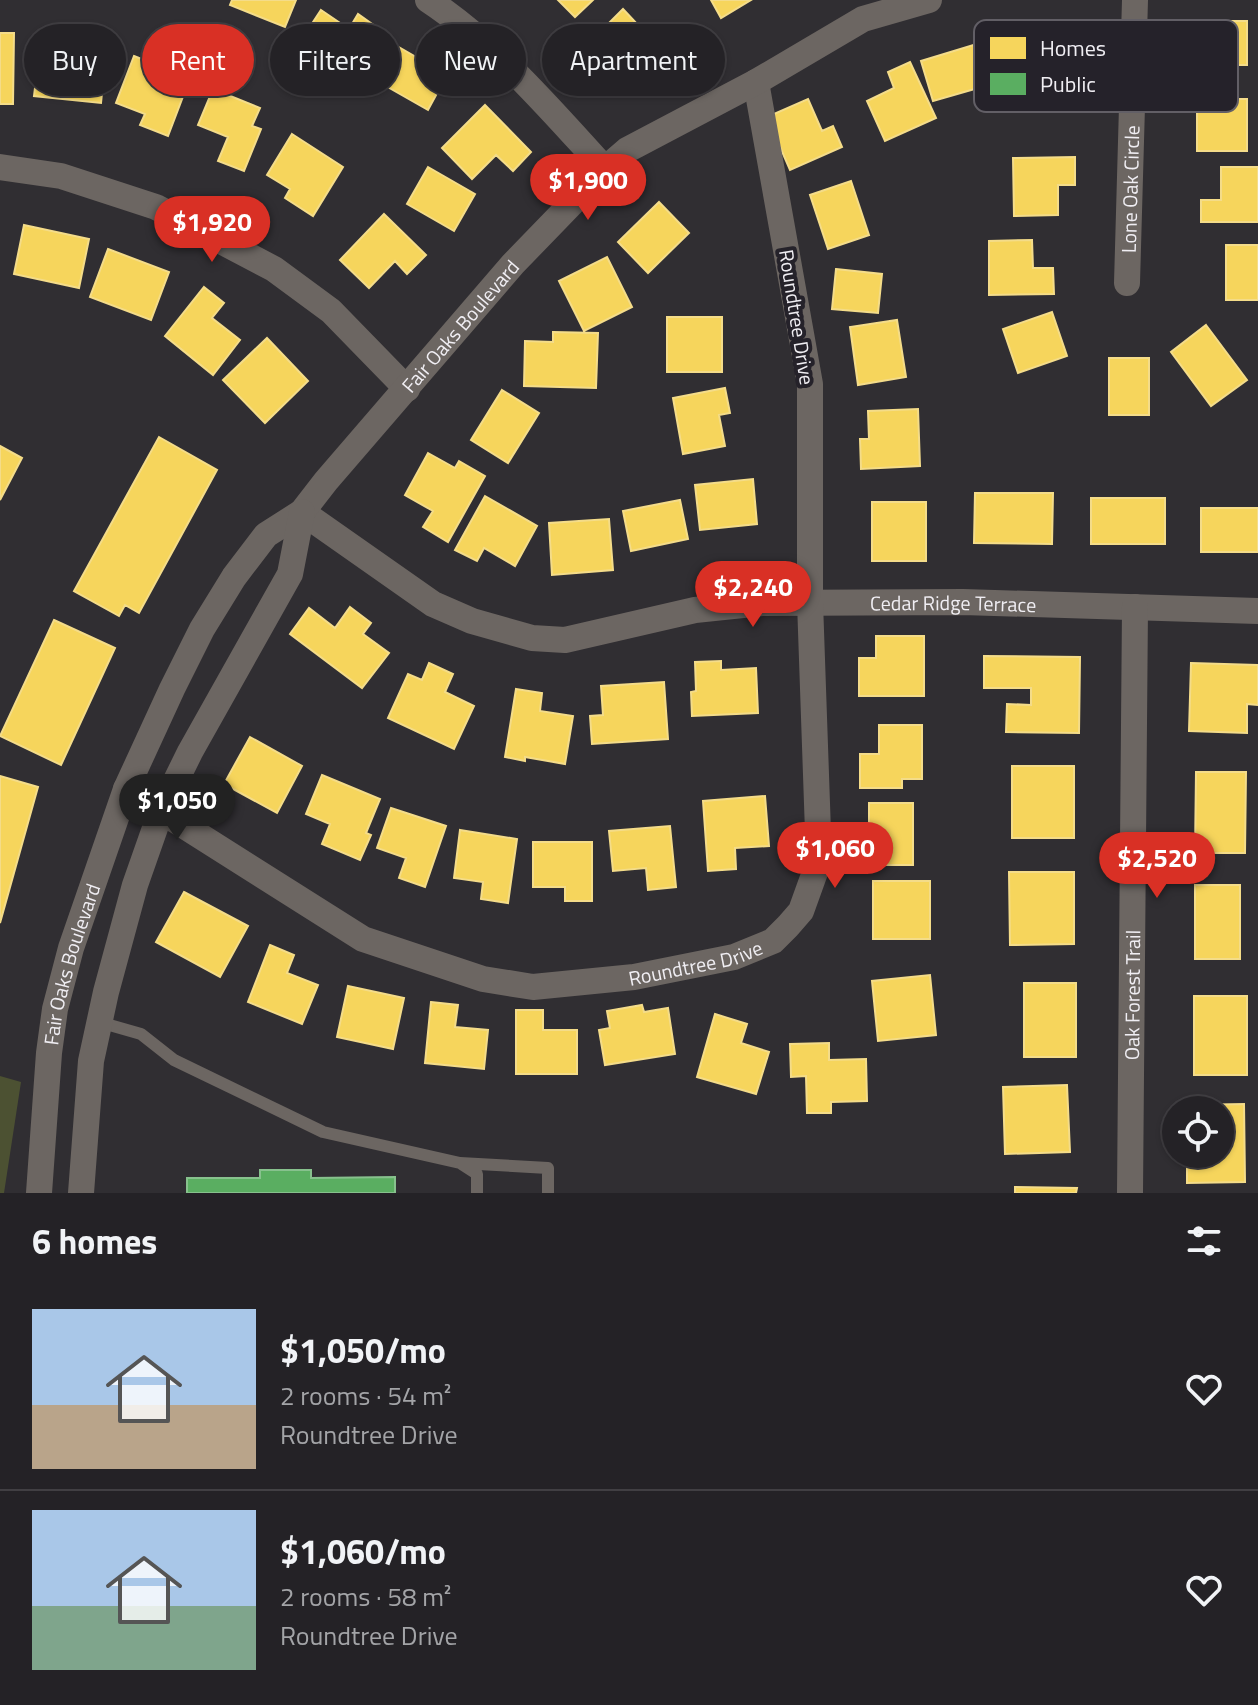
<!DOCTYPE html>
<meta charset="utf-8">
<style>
body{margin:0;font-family:"Titillium Web",sans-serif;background:#302f32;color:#f1f3f6;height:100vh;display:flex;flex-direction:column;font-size:30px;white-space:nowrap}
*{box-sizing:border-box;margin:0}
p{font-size:26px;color:#a3a4a7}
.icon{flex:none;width:44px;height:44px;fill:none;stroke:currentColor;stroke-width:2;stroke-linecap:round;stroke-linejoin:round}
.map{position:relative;height:1193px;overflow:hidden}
.details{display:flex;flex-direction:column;background:#242226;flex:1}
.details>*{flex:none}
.hud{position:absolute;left:24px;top:24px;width:800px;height:72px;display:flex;gap:16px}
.buttons{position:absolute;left:1162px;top:1096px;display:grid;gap:16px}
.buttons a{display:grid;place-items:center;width:72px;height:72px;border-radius:50%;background:#242226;box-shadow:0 2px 6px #0004,0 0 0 2px #413f43;font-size:40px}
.price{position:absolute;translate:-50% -68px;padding:0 18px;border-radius:28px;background:#d93025;color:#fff;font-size:26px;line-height:52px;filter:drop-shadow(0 2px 4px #0008)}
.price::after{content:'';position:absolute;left:50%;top:48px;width:24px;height:18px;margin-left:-12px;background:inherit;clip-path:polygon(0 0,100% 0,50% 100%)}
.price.on{background:#222;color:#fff}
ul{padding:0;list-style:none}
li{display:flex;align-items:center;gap:24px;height:200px;padding:0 32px}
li+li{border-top:2px solid #413f43}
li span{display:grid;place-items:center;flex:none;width:224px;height:160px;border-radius:0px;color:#555}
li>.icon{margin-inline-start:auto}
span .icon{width:96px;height:96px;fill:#fffc;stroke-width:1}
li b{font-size:34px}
h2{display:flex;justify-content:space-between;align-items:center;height:96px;padding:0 32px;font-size:34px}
.tag{padding:0 28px;border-radius:36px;background:#242226;box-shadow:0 2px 6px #0004,0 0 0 2px #413f43;font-size:28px;line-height:72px}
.tag.on{background:#d93025;color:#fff}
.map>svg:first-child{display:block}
.green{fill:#4c5132}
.homes{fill:#f6d55c;stroke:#f4dc89;stroke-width:2}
.public{fill:#5aae61;stroke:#87c18d;stroke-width:2}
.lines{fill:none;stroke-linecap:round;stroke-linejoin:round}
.lane{stroke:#6c6662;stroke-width:12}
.street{stroke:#6c6662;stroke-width:26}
.labels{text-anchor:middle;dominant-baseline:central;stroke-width:8;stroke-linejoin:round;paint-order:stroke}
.street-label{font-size:20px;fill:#f0eef3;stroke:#25222a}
.key{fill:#25222a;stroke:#625f66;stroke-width:2}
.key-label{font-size:22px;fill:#f0eef3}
</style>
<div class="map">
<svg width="1258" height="1193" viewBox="0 0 1258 1193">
<rect width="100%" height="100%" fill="#302e32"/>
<path class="green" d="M 0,1076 L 21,1082 L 4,1193 L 0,1193 Z"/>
<path class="homes" d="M 232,0 L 296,0 L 285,27 L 230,5 Z
M 558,0 L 593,0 L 575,17 Z
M 711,0 L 751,0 L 721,18 Z
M 623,9 L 652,40 L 666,26 L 678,39 L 632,85 L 590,42 Z
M 321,10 L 349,29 L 358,14 L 382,31 L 348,82 L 296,48 Z
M 1203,21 L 1247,21 L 1247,65 L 1203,65 Z
M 0,33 L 14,33 L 13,104 L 0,104 Z
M 980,43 L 992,84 L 933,101 L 921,61 Z
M 397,46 L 447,75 L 428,110 L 377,81 Z
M 40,47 L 106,54 L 101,103 L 34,96 Z
M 134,56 L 190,78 L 168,136 L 140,125 L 145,114 L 116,103 Z
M 910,62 L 936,118 L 885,141 L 867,101 L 894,88 L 888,72 Z
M 213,89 L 260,108 L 252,126 L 261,129 L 244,171 L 218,161 L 228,137 L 198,125 Z
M 808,99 L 822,131 L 833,126 L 842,147 L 790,170 L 767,117 Z
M 1197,99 L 1247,99 L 1247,151 L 1197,151 Z
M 485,105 L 531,152 L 513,171 L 496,155 L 472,179 L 442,148 Z
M 292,134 L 343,167 L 313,216 L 285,198 L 290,189 L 267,175 Z
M 1075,157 L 1075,185 L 1058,185 L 1058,215 L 1014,216 L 1013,158 Z
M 428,167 L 475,194 L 454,231 L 407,204 Z
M 1221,167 L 1258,167 L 1258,222 L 1201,222 L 1201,200 L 1221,200 Z
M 851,181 L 869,235 L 828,249 L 810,195 Z
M 659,202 L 689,233 L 648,273 L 618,242 Z
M 384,214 L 426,255 L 407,274 L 395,261 L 369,288 L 340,260 Z
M 24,225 L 89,239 L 79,288 L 14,274 Z
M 1032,240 L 1033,268 L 1053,268 L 1054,294 L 989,295 L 989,241 Z
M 1226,245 L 1258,245 L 1258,300 L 1226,300 Z
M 108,249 L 169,272 L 151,320 L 90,297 Z
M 607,257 L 632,307 L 584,331 L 559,281 Z
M 836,269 L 882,274 L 878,313 L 832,309 Z
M 204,287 L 224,303 L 212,318 L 240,340 L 213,375 L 165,336 Z
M 1052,312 L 1067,356 L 1018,373 L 1003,329 Z
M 667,317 L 722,317 L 722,372 L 667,372 Z
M 897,320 L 906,377 L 858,385 L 850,327 Z
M 1206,325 L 1247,380 L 1211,406 L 1171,352 Z
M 553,332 L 598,333 L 596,388 L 524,386 L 525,341 L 553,342 Z
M 267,338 L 308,381 L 265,423 L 223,380 Z
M 1109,358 L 1149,358 L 1149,415 L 1109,415 Z
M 725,388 L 730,413 L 719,415 L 725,446 L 683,454 L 673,398 Z
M 502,390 L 539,413 L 508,463 L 471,440 Z
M 918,409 L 920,466 L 861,469 L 860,439 L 869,439 L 868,411 Z
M 159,437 L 217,470 L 139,613 L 125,605 L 119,616 L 74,591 Z
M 0,446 L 22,458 L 0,500 Z
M 428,453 L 455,468 L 459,461 L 485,476 L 448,542 L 423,527 L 433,511 L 405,495 Z
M 753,479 L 757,524 L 700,530 L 695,485 Z
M 975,493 L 1053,493 L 1052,544 L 974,543 Z
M 485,496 L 537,526 L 515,566 L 484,548 L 477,561 L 455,550 Z
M 1091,498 L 1165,498 L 1165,544 L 1091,544 Z
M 680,500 L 688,539 L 631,551 L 623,511 Z
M 872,502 L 926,502 L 926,561 L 872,561 Z
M 1201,508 L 1258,508 L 1258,552 L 1201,552 Z
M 609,519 L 613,570 L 552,575 L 549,523 Z
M 350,607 L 371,623 L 363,634 L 389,653 L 362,688 L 290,634 L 309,608 L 335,628 Z
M 54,620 L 115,648 L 61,765 L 0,736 Z
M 876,636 L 924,636 L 924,696 L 859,696 L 859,658 L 876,658 Z
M 984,656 L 1080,657 L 1079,733 L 1006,732 L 1007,704 L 1031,705 L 1031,688 L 984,688 Z
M 721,661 L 721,670 L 756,668 L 758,713 L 692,716 L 691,692 L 696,691 L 695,662 Z
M 429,663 L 453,674 L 445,692 L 474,706 L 454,749 L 388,718 L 408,674 L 422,680 Z
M 1191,663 L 1258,665 L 1258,705 L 1247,704 L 1247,733 L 1189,731 Z
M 664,682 L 668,739 L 592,744 L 590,716 L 603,715 L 601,686 Z
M 516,689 L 542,693 L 540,711 L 573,716 L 565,764 L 525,757 L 525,761 L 505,757 Z
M 879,725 L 922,725 L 922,779 L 902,779 L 902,788 L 860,788 L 860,754 L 879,754 Z
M 250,737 L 302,766 L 277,813 L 224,784 Z
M 1012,766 L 1074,766 L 1074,838 L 1012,838 Z
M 1196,772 L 1246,772 L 1245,853 L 1195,853 Z
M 322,775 L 380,799 L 366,833 L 371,835 L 360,860 L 322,844 L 330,824 L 306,814 Z
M 0,776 L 38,787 L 0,923 Z
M 765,796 L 769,846 L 735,848 L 736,869 L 708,871 L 703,801 Z
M 869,803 L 913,803 L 913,865 L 860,865 L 860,824 L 869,824 Z
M 391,808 L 446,826 L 425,887 L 399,878 L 406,858 L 377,848 Z
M 670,826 L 676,887 L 648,890 L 646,868 L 613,871 L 609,831 Z
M 460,830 L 517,839 L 508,903 L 481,899 L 483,882 L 454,878 Z
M 533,842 L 592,842 L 592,901 L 565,901 L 565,887 L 533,887 Z
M 1009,872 L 1074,872 L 1074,944 L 1010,945 Z
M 873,881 L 930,881 L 930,939 L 873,939 Z
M 1195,885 L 1240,885 L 1240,959 L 1195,959 Z
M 184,892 L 248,926 L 220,977 L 156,942 Z
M 270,945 L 294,955 L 287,973 L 318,985 L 302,1024 L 248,1002 Z
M 930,975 L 936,1035 L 878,1041 L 872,981 Z
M 1024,983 L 1076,983 L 1076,1057 L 1024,1057 Z
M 348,986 L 404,998 L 393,1049 L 337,1037 Z
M 1194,996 L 1247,996 L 1247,1075 L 1194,1075 Z
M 431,1002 L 458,1005 L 455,1027 L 488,1030 L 484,1069 L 425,1063 Z
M 642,1005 L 644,1012 L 668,1008 L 675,1054 L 605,1065 L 599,1030 L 610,1028 L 607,1011 Z
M 516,1010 L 543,1010 L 543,1030 L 577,1030 L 577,1074 L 516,1074 Z
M 715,1014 L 747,1024 L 741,1043 L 769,1052 L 756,1094 L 697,1077 Z
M 829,1043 L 829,1060 L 866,1059 L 867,1101 L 831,1102 L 831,1113 L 807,1113 L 806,1076 L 791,1077 L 790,1044 Z
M 1067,1085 L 1070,1152 L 1005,1154 L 1003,1087 Z
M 1244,1104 L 1245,1182 L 1187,1183 L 1187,1154 L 1220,1154 L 1220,1110 L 1186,1110 L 1186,1105 Z
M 1015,1187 L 1077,1188 L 1076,1193 L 1015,1193 Z"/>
<path class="public" d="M 260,1170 L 311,1170 L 311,1178 L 395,1177 L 395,1193 L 187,1193 L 187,1178 L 260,1178 Z"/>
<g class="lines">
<path class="lane" d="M 99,1022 L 141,1034 L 174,1060 L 323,1132 L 460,1163 L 477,1174 L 477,1193
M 460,1163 L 548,1168 L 548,1193"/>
<g class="street">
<path d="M 428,0 C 496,45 550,109 605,169"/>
<path d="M 0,167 L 61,176 L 156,207 L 274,269 L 331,311 L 407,389"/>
<path id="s1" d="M 1127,283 L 1135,0"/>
<path id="s2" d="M 302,512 L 433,604 L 472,621 L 532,638 L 565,640 L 695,610 L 762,603 L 963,602 L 1258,611"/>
<path id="s3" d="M 126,789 L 363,939 L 483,979 L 533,987 L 634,977 L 734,957 L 773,941 L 788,926 L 801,911 L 819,861 L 810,602 L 810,384 L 756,82"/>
<path id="s4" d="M 39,1193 L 49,1053 L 55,1009 L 71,948 L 126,789 L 172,689 L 202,629 L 234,577 L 266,535 L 302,512 L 326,481 L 513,264 L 605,169 L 627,150 L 756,82 L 863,19 L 929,0"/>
<path d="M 81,1193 L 91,1061 L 106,992 L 135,885 L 161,811 L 190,752 L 290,574 L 302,512"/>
<path id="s5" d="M 1130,1193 L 1135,607"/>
</g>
</g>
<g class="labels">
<g class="street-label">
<text stroke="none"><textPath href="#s1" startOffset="94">Lone Oak Circle</textPath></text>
<text transform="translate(797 317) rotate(81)">Roundtree Drive</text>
<text stroke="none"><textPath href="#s4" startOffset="994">Fair Oaks Boulevard</textPath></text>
<text stroke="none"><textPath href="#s2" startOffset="690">Cedar Ridge Terrace</textPath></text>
<text stroke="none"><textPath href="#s3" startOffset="622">Roundtree Drive</textPath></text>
<text stroke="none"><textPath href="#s4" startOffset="232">Fair Oaks Boulevard</textPath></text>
<text stroke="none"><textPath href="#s5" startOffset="198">Oak Forest Trail</textPath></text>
</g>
</g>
<rect x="974" y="20" width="264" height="92" rx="12" class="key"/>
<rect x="990" y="37" width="36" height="22" fill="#f6d55c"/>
<rect x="990" y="73" width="36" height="22" fill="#5aae61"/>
<g class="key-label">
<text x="1040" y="56">Homes</text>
<text x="1040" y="92">Public</text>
</g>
</svg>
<div class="buttons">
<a><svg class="icon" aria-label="locate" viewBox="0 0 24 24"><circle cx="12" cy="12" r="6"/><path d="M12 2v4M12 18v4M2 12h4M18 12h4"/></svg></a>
</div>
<b class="price" style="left:588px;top:222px">$1,900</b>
<b class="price" style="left:212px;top:264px">$1,920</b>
<b class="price" style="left:753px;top:629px">$2,240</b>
<b class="price on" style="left:177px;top:842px">$1,050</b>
<b class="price" style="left:835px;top:890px">$1,060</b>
<b class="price" style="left:1157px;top:900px">$2,520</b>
<div class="hud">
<a class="tag">Buy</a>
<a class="tag on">Rent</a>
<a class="tag">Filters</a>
<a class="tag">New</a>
<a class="tag">Apartment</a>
</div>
</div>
<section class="details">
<h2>6 homes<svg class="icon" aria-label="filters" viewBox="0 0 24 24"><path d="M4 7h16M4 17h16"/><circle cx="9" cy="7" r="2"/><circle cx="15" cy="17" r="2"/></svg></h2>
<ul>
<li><span style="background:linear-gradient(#a9c7e8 60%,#b9a48a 0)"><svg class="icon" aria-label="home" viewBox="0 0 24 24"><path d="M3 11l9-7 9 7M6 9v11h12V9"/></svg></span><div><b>$1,050/mo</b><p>2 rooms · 54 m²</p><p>Roundtree Drive</p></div><svg class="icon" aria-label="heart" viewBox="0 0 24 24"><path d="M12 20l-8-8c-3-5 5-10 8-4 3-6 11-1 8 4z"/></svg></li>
<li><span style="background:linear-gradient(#a9c7e8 60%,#7fa58c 0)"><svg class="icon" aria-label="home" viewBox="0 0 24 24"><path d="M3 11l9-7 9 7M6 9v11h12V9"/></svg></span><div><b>$1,060/mo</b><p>2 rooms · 58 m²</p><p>Roundtree Drive</p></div><svg class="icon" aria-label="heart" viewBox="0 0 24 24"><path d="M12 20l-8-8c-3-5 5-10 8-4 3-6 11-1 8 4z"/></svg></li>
</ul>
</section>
